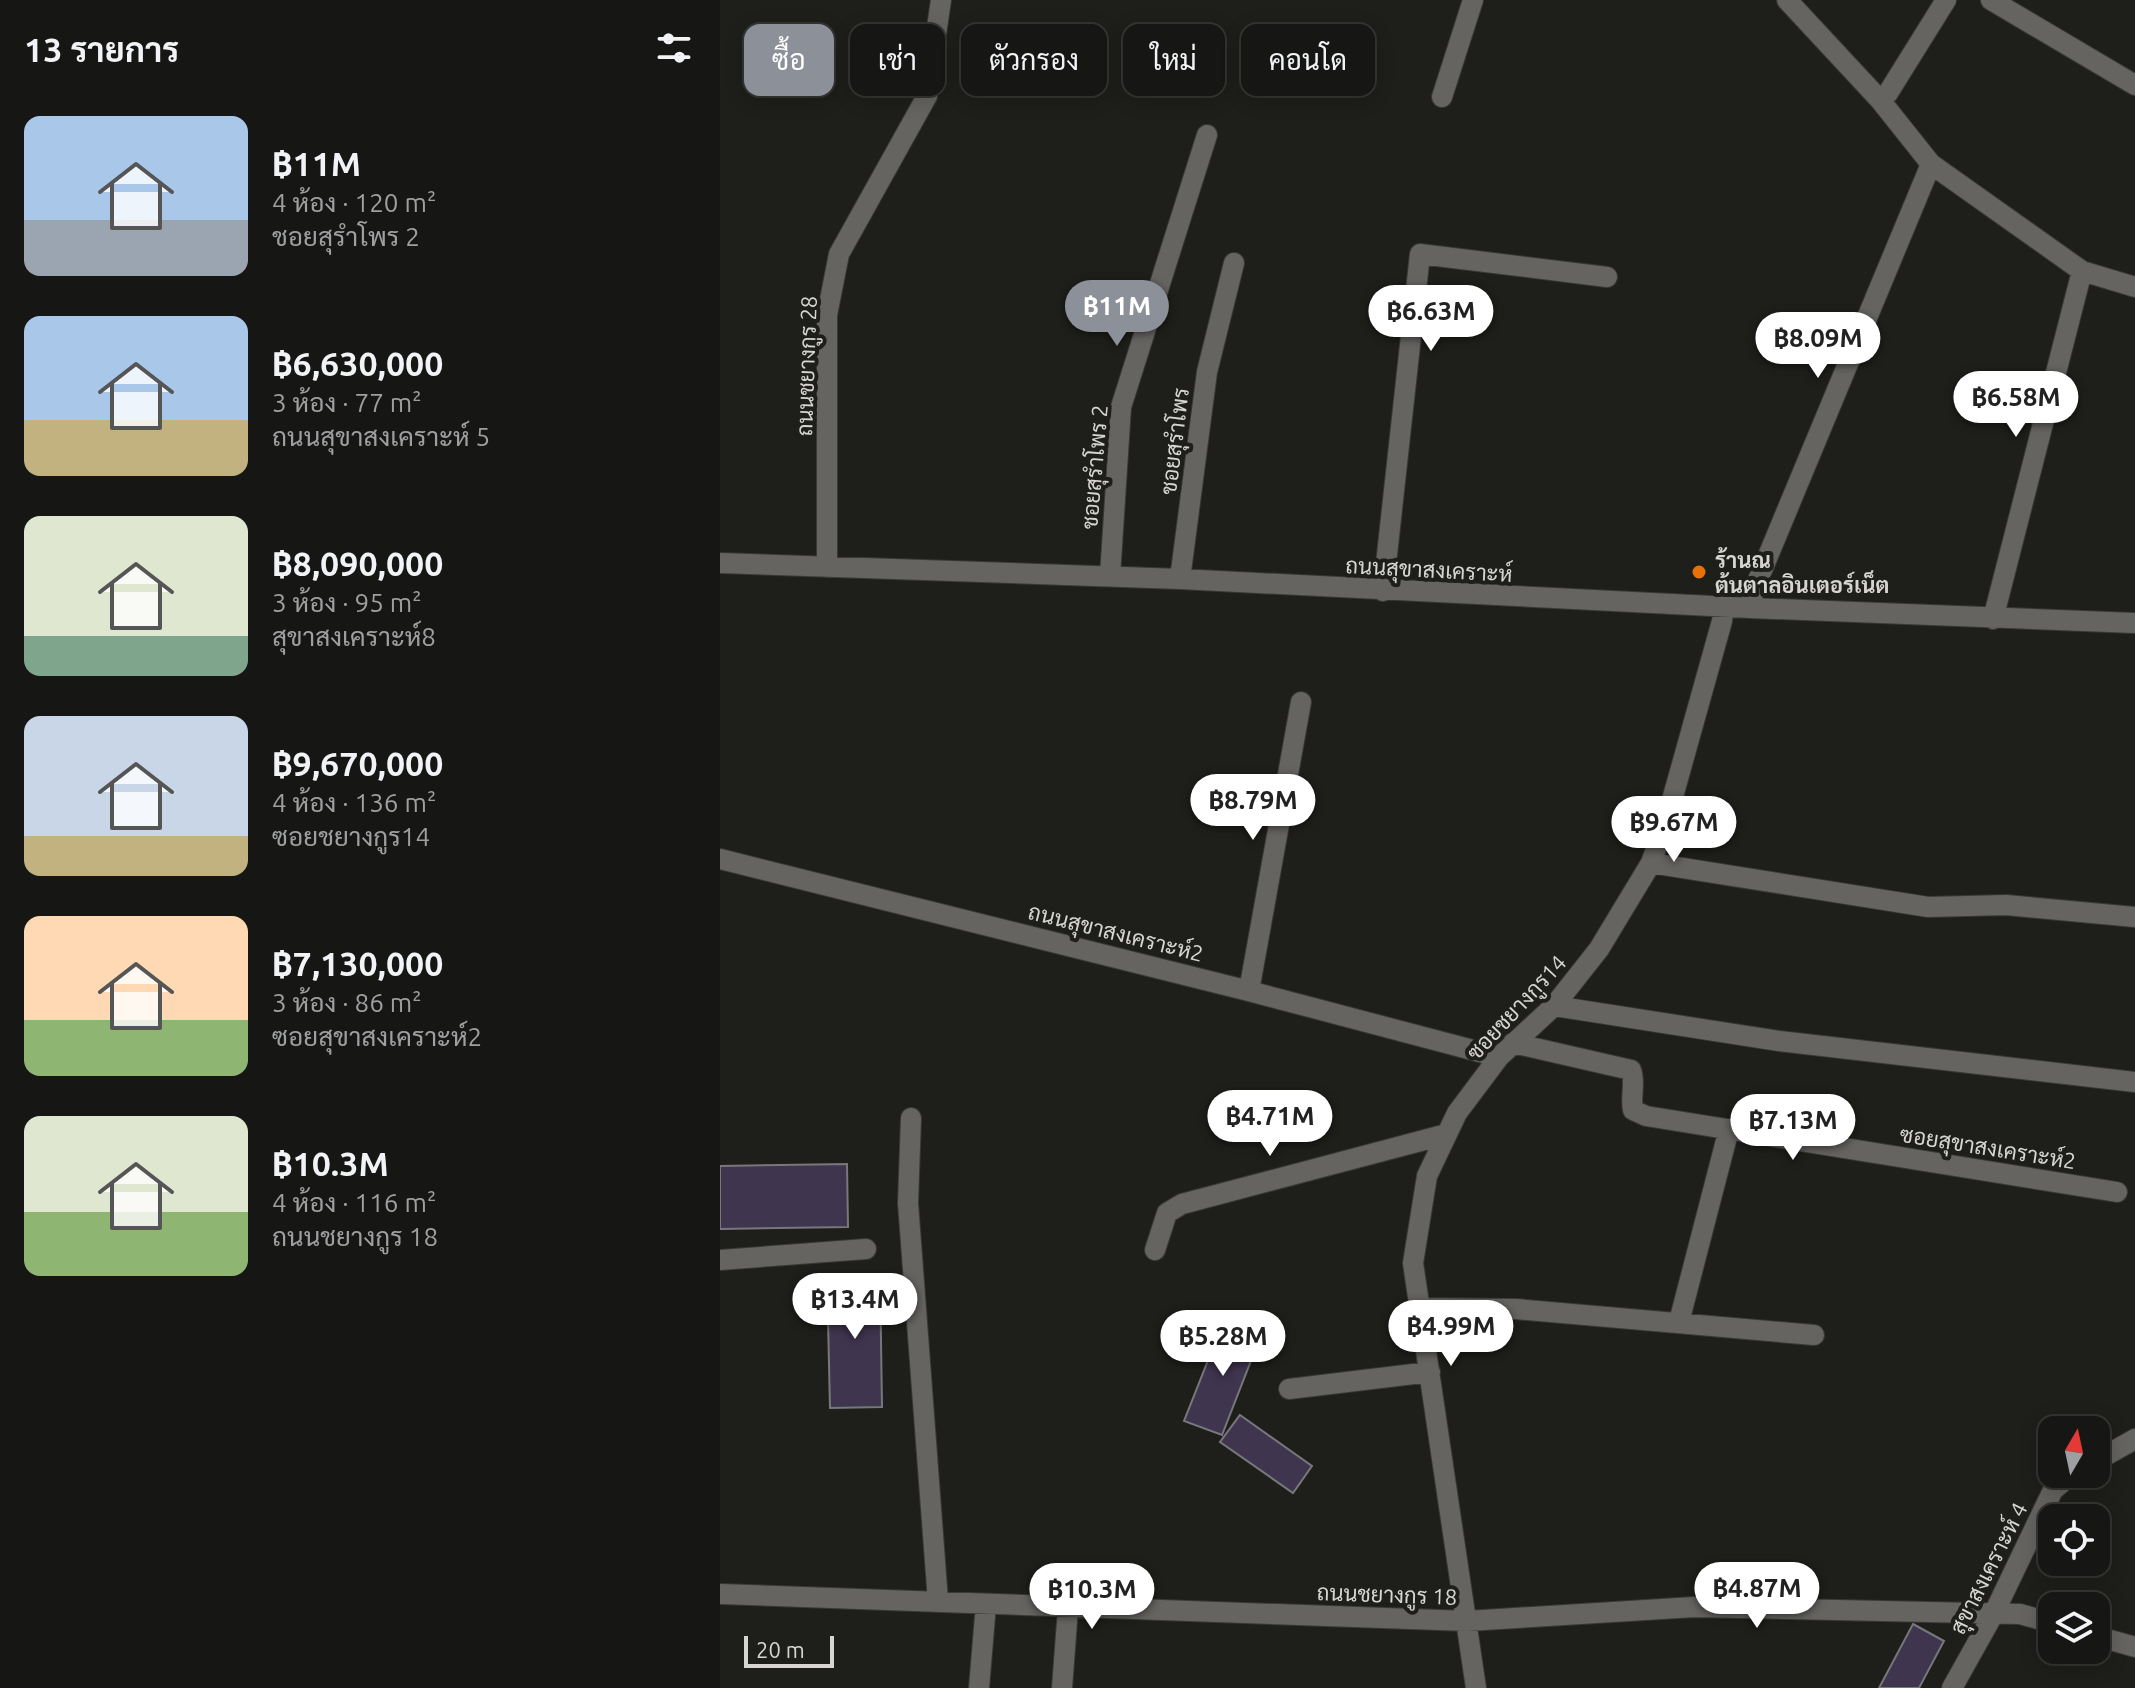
<!DOCTYPE html>
<html lang="th">
<meta charset="utf-8">
<style>
body{margin:0;font-family:Ubuntu,Sarabun,sans-serif;background:#232322;color:#f1f3f6;height:100vh;display:flex;flex-direction:column;font-size:30px;white-space:nowrap}
*{box-sizing:border-box;margin:0}
p{font-size:26px;color:#9e9fa0}
.icon{flex:none;width:44px;height:44px;fill:none;stroke:currentColor;stroke-width:2;stroke-linecap:round;stroke-linejoin:round}
.map{position:relative;flex:1;overflow:hidden}
.details{display:flex;flex-direction:column;background:#161614;width:720px}
.details>*{flex:none}
.banner{position:absolute;left:24px;top:24px;width:760px;height:72px;display:flex;gap:16px}
.needle{width:52px;rotate:9deg}
.fabs{position:absolute;left:1318px;top:1416px;display:grid;gap:16px}
.fabs a{display:grid;place-items:center;width:72px;height:72px;border-radius:16px;background:#161614;box-shadow:0 4px 20px #0003,0 0 0 2px #353534;font-size:40px}
.scale{position:absolute;left:24px;bottom:20px;width:90px;box-sizing:border-box;padding-left:8px;border:4px solid #d6d5d3;border-top:0;font-size:22px;line-height:28px;white-space:nowrap;color:#d6d5d3;-webkit-text-stroke:6px #1e1e1a;paint-order:stroke}
.price{position:absolute;translate:-50% -68px;padding:0 18px;border-radius:28px;background:#fff;color:#222;font-size:26px;line-height:52px;filter:drop-shadow(0 2px 4px #0008)}
.price::after{content:'';position:absolute;left:50%;top:48px;width:24px;height:18px;margin-left:-12px;background:inherit;clip-path:polygon(0 0,100% 0,50% 100%)}
.price.on{background:#8c9099;color:#fff}
ul{padding:0;list-style:none}
li{display:flex;align-items:center;gap:24px;height:200px;padding:0 24px}
li span{display:grid;place-items:center;flex:none;width:224px;height:160px;border-radius:16px;color:#555}
li>.icon{margin-inline-start:auto}
span .icon{width:96px;height:96px;fill:#fffc;stroke-width:1}
li b{font-size:34px}
h2{display:flex;justify-content:space-between;align-items:center;height:96px;padding:0 24px;font-size:34px}
.tag{padding:0 28px;border-radius:16px;background:#161614;box-shadow:0 4px 20px #0003,0 0 0 2px #353534;font-size:28px;line-height:72px}
.tag.on{background:#8c9099;color:#fff}
main{display:flex;flex:1;min-height:0}
.map>svg:first-child{display:block}
.building{fill:#40354f;stroke:#78777b;stroke-width:2}
.lines{fill:none;stroke-linecap:round;stroke-linejoin:round}
.minor-casing{stroke:#393937;stroke-width:22}
.minor{stroke:#656461;stroke-width:20}
.food-dot{fill:#e8710a;stroke:#1e1e1a;stroke-width:3}
.labels{text-anchor:middle;dominant-baseline:central;stroke-width:8;stroke-linejoin:round;paint-order:stroke}
.street-label{font-size:22px;fill:#d6d5d3;stroke:#1e1e1a}
.poi-label{font-size:22px;font-weight:bold;fill:#d6d5d3;stroke:#1e1e1a;text-anchor:start}
</style>
<main>
<section class="details">
<h2>13 รายการ<svg class="icon" aria-label="filters" viewBox="0 0 24 24"><path d="M4 7h16M4 17h16"/><circle cx="9" cy="7" r="2"/><circle cx="15" cy="17" r="2"/></svg></h2>
<ul>
<li><span style="background:linear-gradient(#a9c7e8 65%,#9aa5b1 0)"><svg class="icon" aria-label="home" viewBox="0 0 24 24"><path d="M3 11l9-7 9 7M6 9v11h12V9"/></svg></span><div><b>฿11M</b><p>4 ห้อง · 120 m²</p><p>ชอยสุรำโพร 2</p></div></li>
<li><span style="background:linear-gradient(#a9c7e8 65%,#c2b280 0)"><svg class="icon" aria-label="home" viewBox="0 0 24 24"><path d="M3 11l9-7 9 7M6 9v11h12V9"/></svg></span><div><b>฿6,630,000</b><p>3 ห้อง · 77 m²</p><p>ถนนสุขาสงเคราะห์ 5</p></div></li>
<li><span style="background:linear-gradient(#dfe7d0 75%,#7fa58c 0)"><svg class="icon" aria-label="home" viewBox="0 0 24 24"><path d="M3 11l9-7 9 7M6 9v11h12V9"/></svg></span><div><b>฿8,090,000</b><p>3 ห้อง · 95 m²</p><p>สุขาสงเคราะห์8</p></div></li>
<li><span style="background:linear-gradient(#c9d6e8 75%,#c2b280 0)"><svg class="icon" aria-label="home" viewBox="0 0 24 24"><path d="M3 11l9-7 9 7M6 9v11h12V9"/></svg></span><div><b>฿9,670,000</b><p>4 ห้อง · 136 m²</p><p>ซอยชยางกูร14</p></div></li>
<li><span style="background:linear-gradient(#ffd9b3 65%,#8fb573 0)"><svg class="icon" aria-label="home" viewBox="0 0 24 24"><path d="M3 11l9-7 9 7M6 9v11h12V9"/></svg></span><div><b>฿7,130,000</b><p>3 ห้อง · 86 m²</p><p>ซอยสุขาสงเคราะห์2</p></div></li>
<li><span style="background:linear-gradient(#dfe7d0 60%,#8fb573 0)"><svg class="icon" aria-label="home" viewBox="0 0 24 24"><path d="M3 11l9-7 9 7M6 9v11h12V9"/></svg></span><div><b>฿10.3M</b><p>4 ห้อง · 116 m²</p><p>ถนนชยางกูร 18</p></div></li>
</ul>
</section>
<div class="map">
<svg width="1415" height="1688" viewBox="0 0 1415 1688">
<rect width="100%" height="100%" fill="#1e1e1a"/>
<path class="building" d="M 127,1164 L 128,1227 L 0,1229 L 0,1166 Z
M 160,1274 L 162,1407 L 110,1408 L 107,1275 Z
M 504,1320 L 541,1335 L 502,1435 L 464,1421 Z
M 520,1415 L 592,1466 L 573,1493 L 500,1442 Z
M 1193,1624 L 1224,1641 L 1199,1688 L 1159,1688 Z"/>
<g class="lines">
<defs>
<path id="minor" d="M 1067,0 L 1160,100 L 1211,164 L 1362,271 L 1415,287
M 1271,0 L 1415,85
M 722,97 L 753,0
M 1160,100 L 1168,93 L 1226,0
M 0,563 L 460,579 L 1031,608 L 1415,623
M 107,567 L 107,315 L 119,254 L 207,96 L 221,0
M 390,576 L 401,407 L 487,135
M 460,579 L 487,372 L 514,263
M 663,591 L 700,254 L 887,277
M 1031,608 L 1033,592 L 1211,164
M 1273,619 L 1362,271
M 0,859 L 529,991 L 779,1057
M 931,863 L 1208,907 L 1286,905 L 1415,917
M 529,991 L 581,702
M 834,1006 L 1059,1041 L 1415,1082
M 793,1043 L 911,1070 C 916,1083 910,1096 913,1110 L 926,1116 L 1397,1192
M 191,1118 L 188,1203 L 218,1601
M 435,1250 L 447,1213 L 462,1204 L 727,1134
M 0,1260 L 146,1249
M 700,1308 L 796,1309 L 1094,1335
M 959,1322 L 1009,1129
M 569,1389 L 710,1372
M 1376,1461 L 1415,1439
M 0,1594 L 747,1621 L 974,1607 L 1300,1614 L 1332,1623
M 1376,1636 L 1415,1647
M 259,1688 L 266,1604
M 342,1688 L 348,1608
M 756,1688 L 693,1263 L 707,1176 L 737,1113 L 779,1057 L 834,1006 L 879,949 L 931,863 L 947,818 L 1002,621 L 1003,607
M 1232,1688 L 1274,1613 L 1333,1490 L 1352,1474"/>
</defs>
<use href="#minor" class="minor-casing"/>
<use href="#minor" class="minor"/>
</g>
<circle class="food-dot" cx="979" cy="572" r="8"/>
<g class="labels">
<g class="street-label">
<text transform="translate(86 366) rotate(-88)">ถนนชยางกูร 28</text>
<text transform="translate(454 441) rotate(-83)">ชอยสุรำโพร</text>
<text transform="translate(374 467) rotate(-85)">ชอยสุรำโพร 2</text>
<text transform="translate(709 569) rotate(3)">ถนนสุขาสงเคราะห์</text>
<text transform="translate(396 932) rotate(14)">ถนนสุขาสงเคราะห์2</text>
<text transform="translate(796 1007) rotate(-47)">ซอยชยางกูร14</text>
<text transform="translate(1268 1147) rotate(9)">ซอยสุขาสงเคราะห์2</text>
<text transform="translate(1268 1568) rotate(-63)">สุขาสงเคราะห์ 4</text>
<text transform="translate(667 1594) rotate(2)">ถนนชยางกูร 18</text>
</g>
<g class="poi-label">
<text x="995" y="559">ร้านณ<tspan x="995" dy="25">ต้นตาลอินเตอร์เน็ต</tspan></text>
</g>
</g>
</svg>
<div class="fabs">
<a><svg class="needle" viewBox="-14 -14 28 28"><path d="M0-13l5 13h-10z" fill="#e53935"/><path d="M0 13l5-13h-10z" fill="#9e9fa0"/></svg></a>
<a><svg class="icon" aria-label="locate" viewBox="0 0 24 24"><circle cx="12" cy="12" r="6"/><path d="M12 2v4M12 18v4M2 12h4M18 12h4"/></svg></a>
<a><svg class="icon" aria-label="layers" viewBox="0 0 24 24"><path d="M12 4l9 5-9 5-9-5zM3 14l9 5 9-5"/></svg></a>
</div>
<div class="scale">20 m</div>
<b class="price on" style="left:397px;top:348px">฿11M</b>
<b class="price" style="left:711px;top:353px">฿6.63M</b>
<b class="price" style="left:1098px;top:380px">฿8.09M</b>
<b class="price" style="left:1296px;top:439px">฿6.58M</b>
<b class="price" style="left:533px;top:842px">฿8.79M</b>
<b class="price" style="left:954px;top:864px">฿9.67M</b>
<b class="price" style="left:550px;top:1158px">฿4.71M</b>
<b class="price" style="left:1073px;top:1162px">฿7.13M</b>
<b class="price" style="left:135px;top:1341px">฿13.4M</b>
<b class="price" style="left:731px;top:1368px">฿4.99M</b>
<b class="price" style="left:503px;top:1378px">฿5.28M</b>
<b class="price" style="left:1037px;top:1630px">฿4.87M</b>
<b class="price" style="left:372px;top:1631px">฿10.3M</b>
<div class="banner">
<a class="tag on">ซื้อ</a>
<a class="tag">เช่า</a>
<a class="tag">ตัวกรอง</a>
<a class="tag">ใหม่</a>
<a class="tag">คอนโด</a>
</div>
</div>
</main>
